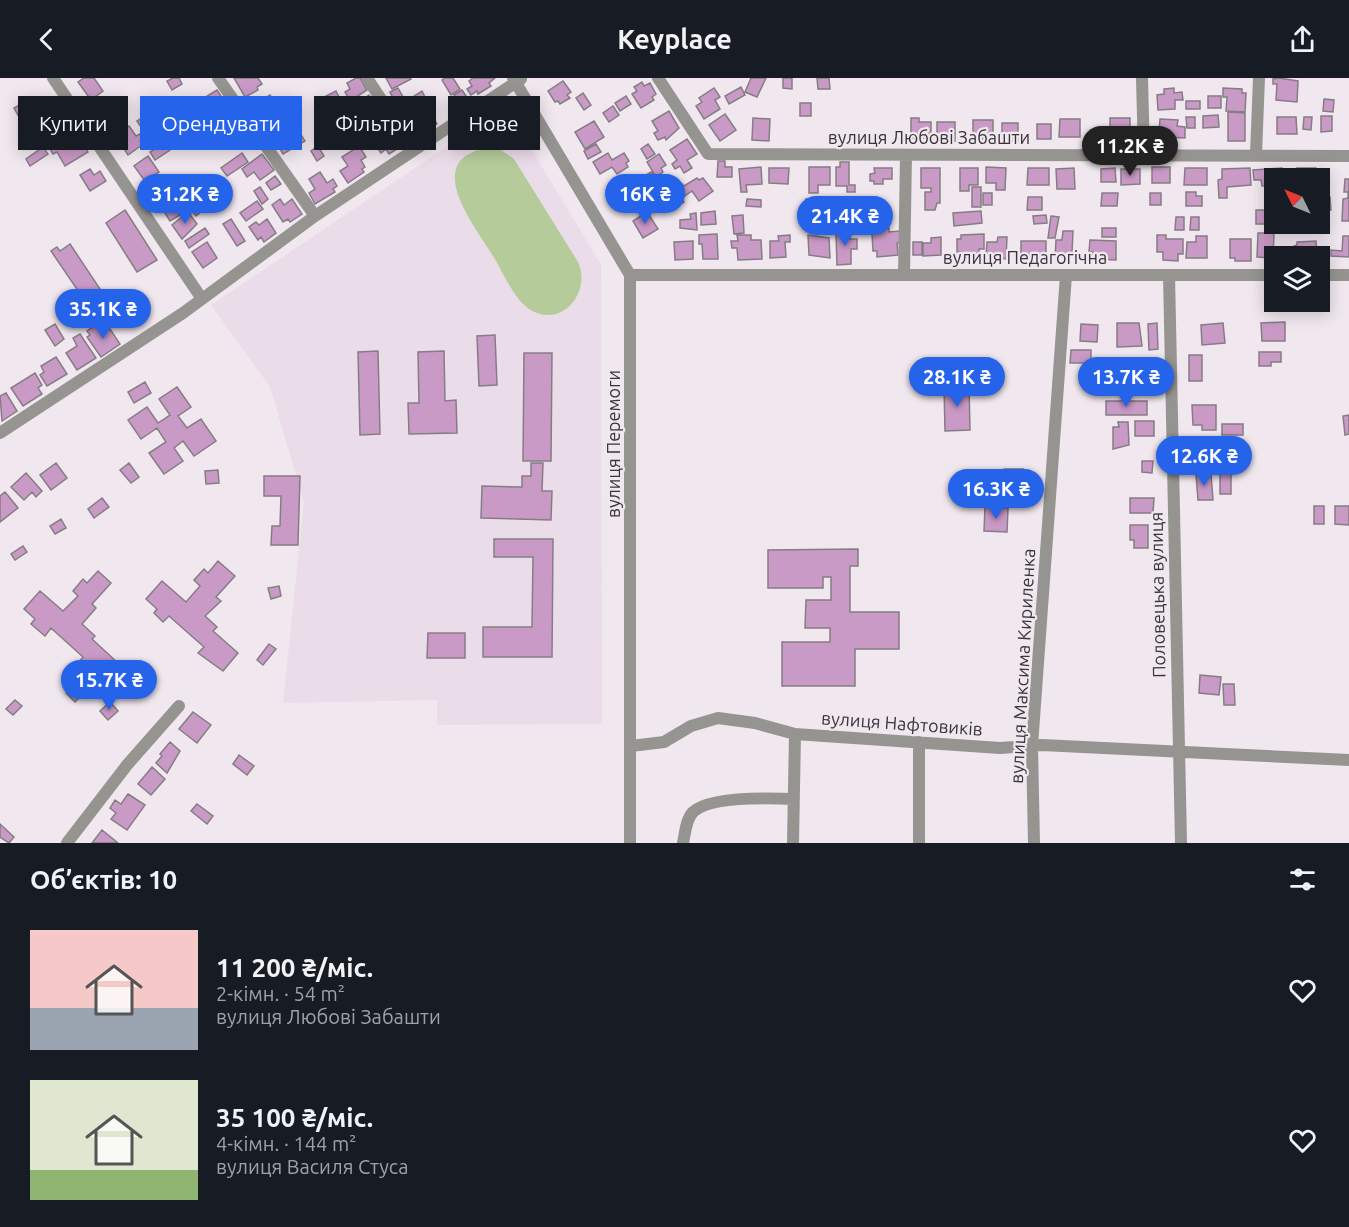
<!DOCTYPE html>
<html lang="uk">
<meta charset="utf-8">
<style>
body{margin:0;font-family:Ubuntu,sans-serif;background:#20242c;color:#f1f3f6;height:100vh;display:flex;flex-direction:column;font-size:22px;white-space:nowrap}
*{box-sizing:border-box;margin:0}
p{font-size:20px;color:#9ea1a6}
.icon{flex:none;width:33px;height:33px;fill:none;stroke:currentColor;stroke-width:2;stroke-linecap:round;stroke-linejoin:round}
.map{position:relative;height:765px;overflow:hidden}
.drawer{display:flex;flex-direction:column;background:#171b24;flex:1}
.drawer>*{flex:none}
.guide{position:absolute;left:18px;top:18px;width:600px;height:54px;display:flex;gap:12px}
.needle{width:39px;rotate:313deg}
.tools{position:absolute;left:1264px;top:90px;display:grid;gap:12px}
.tools a{display:grid;place-items:center;width:66px;height:66px;border-radius:0px;background:#171b24;box-shadow:0 3px 15px #0003;font-size:30px}
.price{position:absolute;translate:-50% -51px;padding:0 14px;border-radius:21px;background:#2563eb;color:#fff;font-size:20px;line-height:39px;filter:drop-shadow(0 2px 3px #0008)}
.price::after{content:'';position:absolute;left:50%;top:36px;width:18px;height:14px;margin-left:-9px;background:inherit;clip-path:polygon(0 0,100% 0,50% 100%)}
.price.active{background:#222;color:#fff}
ul{padding:0;list-style:none}
li{display:flex;align-items:center;gap:18px;height:150px;padding:0 30px}
li span{display:grid;place-items:center;flex:none;width:168px;height:120px;border-radius:0px;color:#555}
li>.icon{margin-inline-start:auto}
span .icon{width:72px;height:72px;fill:#fffc;stroke-width:1}
li b{font-size:26px}
h2{display:flex;justify-content:space-between;align-items:center;height:72px;padding:0 30px;font-size:26px}
.chip{padding:0 21px;border-radius:0px;background:#171b24;box-shadow:0 3px 15px #0003;font-size:21px;line-height:54px}
.chip.active{background:#2563eb;color:#fff}
header{display:flex;justify-content:space-between;align-items:center;height:78px;padding:0 30px;background:#171b24;font-size:27px;font-weight:600}
.map>svg:first-child{display:block}
.built{fill:#ebdcea}
.pitch{fill:#b5cc9a}
.building{fill:#ca9ac7;stroke:#857d84;stroke-width:1.5}
.lines{fill:none;stroke-linecap:round;stroke-linejoin:round}
.minor{stroke:#969490;stroke-width:12}
.labels{text-anchor:middle;dominant-baseline:central;stroke-width:4.5;stroke-linejoin:round;paint-order:stroke}
.street-label{font-size:18px;fill:#393538;stroke:#f0e7ef}
</style>
<header><svg class="icon" aria-label="back" viewBox="0 0 24 24"><path d="M15 5l-7 7 7 7"/></svg>Keyplace<svg class="icon" aria-label="share" viewBox="0 0 24 24"><path d="M12 15V3M7 8l5-5 5 5M5 13v7h14v-7"/></svg></header>
<div class="map">
<svg width="1349" height="765" viewBox="0 0 1349 765">
<rect width="100%" height="100%" fill="#f0e7ef"/>
<path class="built" d="M 506,29 L 601,187 L 602,646 L 437,647 L 437,622 L 283,625 L 304,424 L 270,309 L 211,227 Z"/>
<path class="pitch" d="M 486,70 L 501,72 L 514,81 L 578,184 C 592,214 561,252 529,231 C 513,220 503,194 493,178 C 475,148 421,83 486,70 Z"/>
<path class="building" d="M 84,0 L 94,0 L 103,13 L 91,22 L 78,4 Z
M 173,0 L 179,0 L 182,6 L 172,12 L 167,3 Z
M 234,0 L 258,0 L 262,6 L 257,9 L 258,12 L 245,19 Z
M 356,0 L 360,0 L 367,12 L 350,23 L 345,14 L 350,11 L 347,5 Z
M 386,0 L 410,0 L 411,1 L 392,11 Z
M 445,0 L 453,0 L 460,11 L 451,17 L 442,2 Z
M 473,0 L 495,0 L 489,5 L 491,8 L 478,16 L 477,13 L 471,17 L 467,11 L 472,8 L 469,3 Z
M 751,0 L 766,0 L 757,19 L 745,14 Z
M 783,0 L 792,0 L 792,11 L 783,10 Z
M 817,0 L 829,0 L 830,11 L 818,11 Z
M 1279,0 L 1298,3 L 1297,24 L 1276,22 L 1277,6 L 1273,6 L 1273,1 Z
M 563,3 L 571,14 L 567,17 L 570,20 L 560,26 L 558,23 L 555,24 L 548,13 Z
M 642,4 L 644,8 L 650,5 L 656,16 L 652,19 L 654,22 L 641,30 L 632,16 L 637,13 L 634,9 Z
M 741,9 L 745,17 L 729,26 L 725,18 Z
M 398,10 L 407,26 L 399,31 L 390,14 Z
M 714,10 L 720,19 L 715,22 L 720,31 L 704,41 L 696,28 L 702,24 L 699,20 Z
M 1174,10 L 1174,15 L 1182,14 L 1183,22 L 1175,22 L 1175,31 L 1158,32 L 1157,17 L 1164,16 L 1164,11 Z
M 1223,10 L 1242,11 L 1242,15 L 1246,15 L 1245,34 L 1226,33 L 1227,19 L 1223,19 Z
M 217,12 L 226,26 L 209,38 L 199,23 Z
M 462,12 L 468,21 L 461,27 L 454,17 Z
M 336,13 L 340,21 L 330,26 L 326,18 Z
M 422,13 L 427,23 L 413,32 L 408,22 Z
M 583,15 L 591,27 L 584,32 L 576,20 Z
M 270,17 L 276,27 L 272,34 L 274,37 L 262,45 L 252,28 Z
M 369,17 L 373,24 L 362,31 L 358,25 Z
M 626,18 L 631,26 L 620,33 L 615,25 Z
M 1208,18 L 1221,18 L 1221,30 L 1208,30 Z
M 53,19 L 62,32 L 55,37 L 58,40 L 48,46 L 37,30 Z
M 113,20 L 124,37 L 109,47 L 98,30 Z
M 1324,21 L 1334,22 L 1333,34 L 1323,33 Z
M 28,22 L 33,31 L 19,39 L 14,30 Z
M 1186,23 L 1200,23 L 1200,31 L 1186,31 Z
M 800,25 L 811,25 L 811,38 L 800,38 Z
M 427,28 L 437,46 L 420,55 L 413,43 L 420,39 L 416,33 Z
M 613,28 L 619,37 L 609,44 L 603,35 Z
M 193,29 L 197,37 L 186,43 L 182,35 Z
M 669,33 L 679,50 L 666,62 L 665,59 L 658,62 L 654,55 L 658,53 L 652,43 Z
M 1228,34 L 1245,35 L 1245,63 L 1228,63 Z
M 30,35 L 35,43 L 25,49 L 20,41 Z
M 150,35 L 156,43 L 143,52 L 137,43 Z
M 725,36 L 736,52 L 720,63 L 709,47 Z
M 1218,37 L 1219,49 L 1203,50 L 1203,38 Z
M 1321,38 L 1332,38 L 1332,53 L 1321,54 Z
M 236,39 L 243,50 L 229,60 L 222,49 Z
M 1186,39 L 1195,39 L 1195,50 L 1187,50 Z
M 1277,39 L 1296,39 L 1297,56 L 1277,56 Z
M 1304,39 L 1312,39 L 1311,52 L 1303,51 Z
M 753,40 L 770,41 L 769,63 L 752,62 Z
M 911,40 L 919,40 L 919,44 L 931,44 L 931,60 L 911,60 Z
M 1110,40 L 1130,40 L 1130,61 L 1110,61 Z
M 1060,41 L 1080,41 L 1080,59 L 1059,59 Z
M 1160,41 L 1178,42 L 1177,48 L 1185,49 L 1185,60 L 1165,59 L 1165,53 L 1159,53 Z
M 973,42 L 993,42 L 993,61 L 973,61 Z
M 594,43 L 604,59 L 585,71 L 575,54 Z
M 344,44 L 349,51 L 335,61 L 330,54 Z
M 937,44 L 955,44 L 955,63 L 937,63 Z
M 1002,45 L 1018,45 L 1018,63 L 1002,63 Z
M 288,46 L 294,55 L 298,52 L 305,63 L 283,76 L 271,56 Z
M 1037,46 L 1051,46 L 1051,61 L 1037,61 Z
M 129,48 L 136,58 L 140,56 L 143,61 L 140,63 L 142,67 L 128,77 L 115,57 Z
M 360,50 L 368,62 L 362,67 L 353,55 Z
M 215,52 L 219,59 L 209,66 L 204,60 Z
M 392,54 L 402,68 L 389,76 L 386,71 L 381,75 L 373,64 Z
M 78,58 L 88,74 L 65,88 L 57,74 L 53,76 L 49,69 L 62,61 L 65,66 Z
M 687,61 L 697,76 L 687,82 L 692,90 L 684,95 L 680,88 L 675,91 L 672,86 L 677,82 L 670,72 Z
M 165,65 L 170,72 L 155,82 L 150,74 Z
M 596,66 L 601,74 L 588,81 L 584,73 Z
M 648,66 L 655,76 L 647,81 L 641,71 Z
M 318,68 L 324,78 L 317,83 L 311,73 Z
M 359,68 L 366,79 L 361,82 L 365,89 L 362,91 L 364,94 L 348,105 L 340,93 L 348,88 L 342,79 Z
M 43,69 L 48,76 L 30,88 L 26,81 Z
M 242,75 L 248,84 L 227,98 L 221,90 Z
M 608,75 L 612,82 L 624,75 L 629,83 L 626,85 L 628,89 L 617,96 L 612,89 L 600,96 L 593,84 Z
M 262,76 L 274,92 L 260,102 L 254,94 L 247,99 L 242,91 Z
M 659,76 L 666,87 L 661,90 L 663,94 L 656,99 L 647,84 Z
M 148,78 L 159,94 L 145,103 L 134,88 Z
M 718,83 L 725,83 L 725,89 L 732,89 L 732,99 L 717,99 Z
M 840,84 L 849,84 L 849,107 L 855,107 L 855,114 L 847,114 L 847,108 L 836,108 L 836,89 L 840,89 Z
M 761,89 L 762,106 L 746,107 L 747,114 L 741,114 L 739,91 Z
M 809,89 L 830,89 L 830,107 L 818,107 L 818,115 L 809,115 Z
M 986,89 L 1006,90 L 1005,112 L 996,112 L 996,105 L 986,105 Z
M 1152,89 L 1170,89 L 1170,105 L 1152,105 Z
M 769,90 L 789,90 L 788,106 L 769,105 Z
M 874,90 L 892,90 L 892,101 L 883,101 L 883,106 L 874,106 L 874,103 L 870,103 L 870,96 L 875,95 Z
M 921,90 L 940,90 L 940,125 L 937,125 L 935,132 L 925,132 L 925,114 L 931,114 L 931,110 L 921,110 Z
M 960,90 L 978,90 L 978,107 L 969,107 L 969,113 L 960,113 Z
M 1028,90 L 1049,90 L 1049,107 L 1027,107 Z
M 1074,90 L 1075,111 L 1057,111 L 1056,91 Z
M 1115,90 L 1116,104 L 1101,104 L 1101,91 Z
M 1185,90 L 1207,90 L 1207,107 L 1184,107 Z
M 1250,90 L 1251,107 L 1227,109 L 1227,120 L 1219,120 L 1218,102 L 1222,101 L 1222,91 Z
M 1282,90 L 1282,100 L 1275,100 L 1275,107 L 1262,108 L 1261,102 L 1254,102 L 1253,92 Z
M 1297,90 L 1316,90 L 1316,100 L 1291,100 L 1291,98 L 1297,98 Z
M 90,91 L 94,97 L 100,93 L 106,103 L 90,113 L 80,97 Z
M 1121,91 L 1140,91 L 1140,106 L 1121,107 Z
M 320,94 L 327,105 L 333,101 L 337,108 L 333,111 L 335,114 L 315,126 L 309,115 L 315,111 L 309,101 Z
M 651,94 L 663,110 L 655,116 L 643,99 Z
M 275,98 L 281,106 L 271,112 L 266,105 Z
M 697,100 L 699,102 L 703,100 L 713,113 L 699,123 L 692,113 L 682,120 L 684,124 L 678,128 L 667,112 L 676,106 L 678,109 L 682,106 L 684,108 Z
M 1345,101 L 1349,101 L 1349,143 L 1342,143 L 1343,121 L 1348,120 L 1348,114 L 1344,114 Z
M 166,108 L 179,128 L 176,131 L 180,137 L 170,143 L 153,116 Z
M 260,109 L 268,121 L 262,126 L 254,113 Z
M 972,109 L 981,109 L 981,129 L 972,129 Z
M 1186,114 L 1196,114 L 1196,118 L 1202,118 L 1202,128 L 1186,128 Z
M 660,115 L 662,125 L 651,132 L 646,124 Z
M 983,115 L 992,115 L 992,127 L 983,127 Z
M 1102,115 L 1118,115 L 1117,128 L 1101,128 Z
M 1150,115 L 1161,115 L 1161,127 L 1150,127 Z
M 838,119 L 852,119 L 852,129 L 838,128 Z
M 1028,119 L 1042,119 L 1042,132 L 1027,132 Z
M 1321,119 L 1330,119 L 1331,132 L 1321,132 Z
M 280,121 L 284,127 L 292,121 L 302,136 L 290,144 L 288,141 L 283,144 L 272,127 Z
M 747,121 L 761,122 L 761,129 L 746,128 Z
M 806,121 L 826,121 L 826,131 L 806,132 Z
M 202,122 L 207,129 L 196,138 L 191,131 Z
M 257,123 L 263,131 L 246,143 L 240,135 Z
M 125,132 L 157,182 L 137,194 L 106,145 Z
M 1256,132 L 1271,132 L 1271,146 L 1256,146 Z
M 715,133 L 716,146 L 701,147 L 701,135 Z
M 981,133 L 982,145 L 954,148 L 953,135 Z
M 188,134 L 197,146 L 182,161 L 172,147 Z
M 647,134 L 658,151 L 643,160 L 633,143 Z
M 696,135 L 697,152 L 680,150 L 680,142 L 691,141 L 690,136 Z
M 743,137 L 744,155 L 734,156 L 732,138 Z
M 837,137 L 850,137 L 850,146 L 837,146 Z
M 1046,137 L 1047,145 L 1034,146 L 1033,138 Z
M 1051,138 L 1059,139 L 1055,160 L 1048,160 Z
M 1176,139 L 1184,139 L 1184,152 L 1175,152 Z
M 1191,139 L 1199,139 L 1199,152 L 1190,152 Z
M 231,141 L 245,163 L 237,168 L 223,146 Z
M 267,141 L 276,155 L 264,164 L 261,159 L 258,162 L 249,149 L 256,144 L 259,147 Z
M 205,150 L 209,156 L 189,170 L 185,163 Z
M 878,150 L 889,150 L 889,154 L 900,153 L 901,164 L 897,165 L 898,177 L 877,179 L 877,173 L 873,173 L 872,156 L 878,155 Z
M 1102,150 L 1116,150 L 1116,159 L 1102,159 Z
M 850,151 L 850,161 L 857,161 L 857,171 L 851,171 L 851,186 L 837,187 L 836,156 L 840,156 L 840,152 Z
M 1063,153 L 1073,153 L 1072,176 L 1068,176 L 1067,179 L 1055,179 L 1056,162 L 1062,162 Z
M 1258,155 L 1274,155 L 1273,180 L 1257,179 Z
M 717,156 L 718,181 L 703,181 L 702,166 L 699,166 L 699,157 Z
M 984,156 L 984,171 L 979,171 L 979,179 L 962,180 L 961,174 L 957,174 L 957,161 L 961,161 L 961,157 Z
M 737,157 L 751,157 L 751,162 L 761,162 L 762,181 L 738,182 L 737,170 L 732,170 L 731,163 L 738,163 Z
M 790,157 L 790,164 L 785,164 L 786,179 L 770,180 L 770,163 L 779,163 L 778,158 Z
M 808,157 L 829,160 L 830,180 L 809,177 Z
M 1157,157 L 1166,157 L 1166,161 L 1183,161 L 1183,176 L 1178,176 L 1178,183 L 1163,182 L 1163,174 L 1157,174 Z
M 1196,158 L 1207,158 L 1207,180 L 1186,180 L 1187,164 L 1196,164 Z
M 1343,158 L 1349,158 L 1349,179 L 1331,178 L 1331,172 L 1342,173 Z
M 941,159 L 941,177 L 923,178 L 923,165 L 931,165 L 931,160 Z
M 998,159 L 1007,159 L 1006,181 L 986,177 L 987,164 L 997,164 Z
M 1230,161 L 1251,161 L 1251,183 L 1235,183 L 1235,180 L 1230,180 Z
M 1090,162 L 1116,163 L 1116,182 L 1093,181 L 1093,174 L 1089,174 Z
M 693,163 L 693,181 L 675,182 L 674,164 Z
M 1021,163 L 1046,163 L 1046,180 L 1027,180 L 1028,176 L 1021,175 Z
M 1316,163 L 1317,178 L 1298,178 L 1297,175 L 1294,175 L 1294,168 L 1297,167 L 1297,164 Z
M 207,164 L 217,180 L 203,190 L 192,174 Z
M 913,164 L 922,164 L 922,177 L 913,177 Z
M 70,166 L 106,220 L 91,231 L 85,223 L 82,225 L 78,219 L 81,217 L 51,173 L 57,169 L 60,173 Z
M 78,234 L 83,244 L 76,248 L 70,238 Z
M 1285,244 L 1285,263 L 1262,263 L 1261,245 Z
M 1117,245 L 1139,245 L 1142,268 L 1117,269 Z
M 1157,245 L 1158,271 L 1149,272 L 1148,246 Z
M 1223,245 L 1225,265 L 1202,267 L 1201,247 Z
M 55,246 L 64,261 L 55,268 L 45,252 Z
M 1081,246 L 1098,247 L 1097,264 L 1080,263 Z
M 96,247 L 101,253 L 108,248 L 120,266 L 101,279 L 87,259 L 90,257 L 87,253 Z
M 80,256 L 96,280 L 77,292 L 66,275 L 77,268 L 73,260 Z
M 495,257 L 497,307 L 479,308 L 477,258 Z
M 1071,272 L 1091,272 L 1091,285 L 1070,285 Z
M 378,273 L 380,356 L 360,357 L 358,274 Z
M 444,273 L 445,323 L 456,322 L 457,355 L 409,356 L 408,325 L 419,325 L 418,274 Z
M 1259,274 L 1281,274 L 1281,284 L 1271,284 L 1271,288 L 1259,288 Z
M 524,275 L 552,275 L 551,383 L 523,383 Z
M 1189,277 L 1202,277 L 1202,303 L 1189,303 Z
M 56,279 L 67,296 L 47,308 L 40,297 L 44,294 L 41,288 Z
M 35,295 L 42,307 L 38,310 L 42,316 L 23,328 L 11,310 Z
M 145,304 L 151,315 L 134,325 L 128,314 Z
M 944,308 L 969,308 L 970,352 L 945,353 Z
M 177,309 L 191,329 L 178,338 L 187,350 L 201,341 L 216,363 L 194,378 L 183,363 L 174,370 L 183,383 L 164,396 L 149,375 L 166,364 L 157,350 L 141,361 L 128,342 L 147,329 L 158,345 L 170,337 L 159,321 Z
M 6,315 L 17,333 L 2,343 L 0,318 Z
M 1106,323 L 1147,323 L 1147,337 L 1106,337 Z
M 1192,327 L 1216,327 L 1216,352 L 1202,352 L 1202,347 L 1193,347 Z
M 1349,337 L 1349,356 L 1345,357 L 1343,338 Z
M 1135,343 L 1154,343 L 1154,358 L 1135,358 Z
M 1118,344 L 1128,344 L 1129,367 L 1113,371 L 1113,349 L 1119,349 Z
M 1222,346 L 1243,346 L 1243,357 L 1222,357 Z
M 1142,383 L 1153,383 L 1152,395 L 1142,394 Z
M 56,385 L 67,400 L 51,412 L 40,397 Z
M 129,385 L 139,399 L 131,405 L 120,392 Z
M 531,385 L 543,385 L 542,413 L 552,413 L 551,442 L 481,440 L 482,408 L 522,409 L 522,398 L 531,398 Z
M 1004,391 L 1023,391 L 1023,405 L 1004,405 Z
M 218,392 L 219,405 L 206,406 L 205,393 Z
M 26,395 L 42,413 L 36,419 L 32,414 L 24,422 L 11,409 Z
M 1196,396 L 1211,397 L 1213,422 L 1198,422 Z
M 1220,396 L 1231,396 L 1231,416 L 1220,416 Z
M 264,398 L 300,398 L 298,467 L 271,467 L 272,448 L 280,448 L 281,418 L 264,418 Z
M 5,414 L 18,430 L 0,444 L 0,418 Z
M 102,420 L 109,429 L 94,440 L 88,431 Z
M 1130,420 L 1154,420 L 1153,435 L 1130,435 Z
M 1314,428 L 1324,428 L 1324,446 L 1314,446 Z
M 1335,428 L 1349,428 L 1349,447 L 1335,446 Z
M 985,429 L 1008,430 L 1007,454 L 984,453 Z
M 61,441 L 66,450 L 55,456 L 50,448 Z
M 1130,447 L 1148,447 L 1148,470 L 1134,470 L 1134,462 L 1130,462 Z
M 494,461 L 553,461 L 552,579 L 483,579 L 483,549 L 532,549 L 533,479 L 494,479 Z
M 23,468 L 27,474 L 15,482 L 11,476 Z
M 858,471 L 858,488 L 850,488 L 850,534 L 899,534 L 899,571 L 855,571 L 855,608 L 782,608 L 782,564 L 830,564 L 830,550 L 805,550 L 806,522 L 831,522 L 831,499 L 823,499 L 823,510 L 768,510 L 768,472 Z
M 218,483 L 235,498 L 216,519 L 221,523 L 205,538 L 217,549 L 213,553 L 238,575 L 223,593 L 198,575 L 204,569 L 169,538 L 163,544 L 154,535 L 157,531 L 146,521 L 162,503 L 186,524 L 200,508 L 194,502 L 204,491 L 208,495 Z
M 98,493 L 111,505 L 92,526 L 96,530 L 82,546 L 95,558 L 92,561 L 119,586 L 104,602 L 93,591 L 90,594 L 79,584 L 83,579 L 51,550 L 45,558 L 31,546 L 35,541 L 24,531 L 40,513 L 63,533 L 78,518 L 73,513 L 83,501 L 87,505 Z
M 279,508 L 281,518 L 271,521 L 268,510 Z
M 428,555 L 465,555 L 465,580 L 427,580 Z
M 269,566 L 276,571 L 263,587 L 257,582 Z
M 1200,597 L 1221,599 L 1219,617 L 1199,615 Z
M 1223,606 L 1234,606 L 1235,627 L 1224,627 Z
M 72,608 L 82,617 L 75,624 L 66,615 Z
M 15,622 L 22,628 L 13,637 L 6,631 Z
M 110,624 L 118,633 L 108,642 L 100,633 Z
M 193,634 L 211,647 L 197,665 L 179,651 Z
M 170,664 L 180,673 L 167,695 L 156,685 L 162,678 L 160,676 Z
M 239,677 L 254,688 L 247,697 L 233,686 Z
M 152,689 L 165,701 L 151,717 L 138,706 Z
M 128,716 L 145,727 L 127,752 L 111,741 L 116,735 L 110,730 L 115,722 L 121,726 Z
M 197,726 L 213,738 L 207,746 L 191,733 Z
M 0,746 L 14,759 L 9,765 L 0,759 Z
M 102,752 L 118,765 L 92,765 Z"/>
<g class="lines">
<path class="minor" d="M 53,0 L 202,221
M 218,0 L 315,138
M 367,0 L 414,71
M 513,0 L 630,197 L 630,765
M 658,0 L 708,76 L 1349,78
M 1142,0 L 1144,77
M 1256,76 L 1259,0
M 630,197 L 1275,197
M 904,197 L 906,77
M 1169,197 L 1181,765
M 1320,197 L 1349,197
M 0,355 L 183,235 L 315,138 L 521,1
M 919,664 L 919,765
M 631,668 L 664,664 L 691,648 L 718,640 L 755,645 L 795,656 L 1000,670 L 1042,667 L 1349,682
M 67,765 L 127,687 L 179,628
M 683,765 C 685,756 686,741 693,734 C 710,718 770,720 794,721
M 793,765 L 795,656
M 1034,765 L 1032,668 L 1066,197"/>
</g>
<g class="labels">
<g class="street-label">
<text x="929" y="59">вулиця Любові Забашти</text>
<text x="1025" y="179">вулиця Педагогічна</text>
<text transform="translate(613 366) rotate(-90)">вулиця Перемоги</text>
<text transform="translate(1157 517) rotate(-91)">Половецька вулиця</text>
<text transform="translate(1022 588) rotate(-87)">вулиця Максима Кириленка</text>
<text transform="translate(902 645) rotate(4)">вулиця Нафтовиків</text>
</g>
</g>
</svg>
<div class="tools">
<a><svg class="needle" viewBox="-14 -14 28 28"><path d="M0-13l5 13h-10z" fill="#e53935"/><path d="M0 13l5-13h-10z" fill="#9ea1a6"/></svg></a>
<a><svg class="icon" aria-label="layers" viewBox="0 0 24 24"><path d="M12 4l9 5-9 5-9-5zM3 14l9 5 9-5"/></svg></a>
</div>
<b class="price active" style="left:1130px;top:99px">11.2K ₴</b>
<b class="price" style="left:185px;top:147px">31.2K ₴</b>
<b class="price" style="left:645px;top:147px">16K ₴</b>
<b class="price" style="left:845px;top:169px">21.4K ₴</b>
<b class="price" style="left:103px;top:262px">35.1K ₴</b>
<b class="price" style="left:957px;top:330px">28.1K ₴</b>
<b class="price" style="left:1126px;top:330px">13.7K ₴</b>
<b class="price" style="left:1204px;top:409px">12.6K ₴</b>
<b class="price" style="left:996px;top:442px">16.3K ₴</b>
<b class="price" style="left:109px;top:633px">15.7K ₴</b>
<div class="guide">
<a class="chip">Купити</a>
<a class="chip active">Орендувати</a>
<a class="chip">Фільтри</a>
<a class="chip">Нове</a>
</div>
</div>
<section class="drawer">
<h2>Об’єктів: 10<svg class="icon" aria-label="filters" viewBox="0 0 24 24"><path d="M4 7h16M4 17h16"/><circle cx="9" cy="7" r="2"/><circle cx="15" cy="17" r="2"/></svg></h2>
<ul>
<li><span style="background:linear-gradient(#f6c9c9 65%,#9aa5b1 0)"><svg class="icon" aria-label="home" viewBox="0 0 24 24"><path d="M3 11l9-7 9 7M6 9v11h12V9"/></svg></span><div><b>11 200 ₴/міс.</b><p>2-кімн. · 54 m²</p><p>вулиця Любові Забашти</p></div><svg class="icon" aria-label="heart" viewBox="0 0 24 24"><path d="M12 20l-8-8c-3-5 5-10 8-4 3-6 11-1 8 4z"/></svg></li>
<li><span style="background:linear-gradient(#dfe7d0 75%,#8fb573 0)"><svg class="icon" aria-label="home" viewBox="0 0 24 24"><path d="M3 11l9-7 9 7M6 9v11h12V9"/></svg></span><div><b>35 100 ₴/міс.</b><p>4-кімн. · 144 m²</p><p>вулиця Василя Стуса</p></div><svg class="icon" aria-label="heart" viewBox="0 0 24 24"><path d="M12 20l-8-8c-3-5 5-10 8-4 3-6 11-1 8 4z"/></svg></li>
</ul>
</section>
